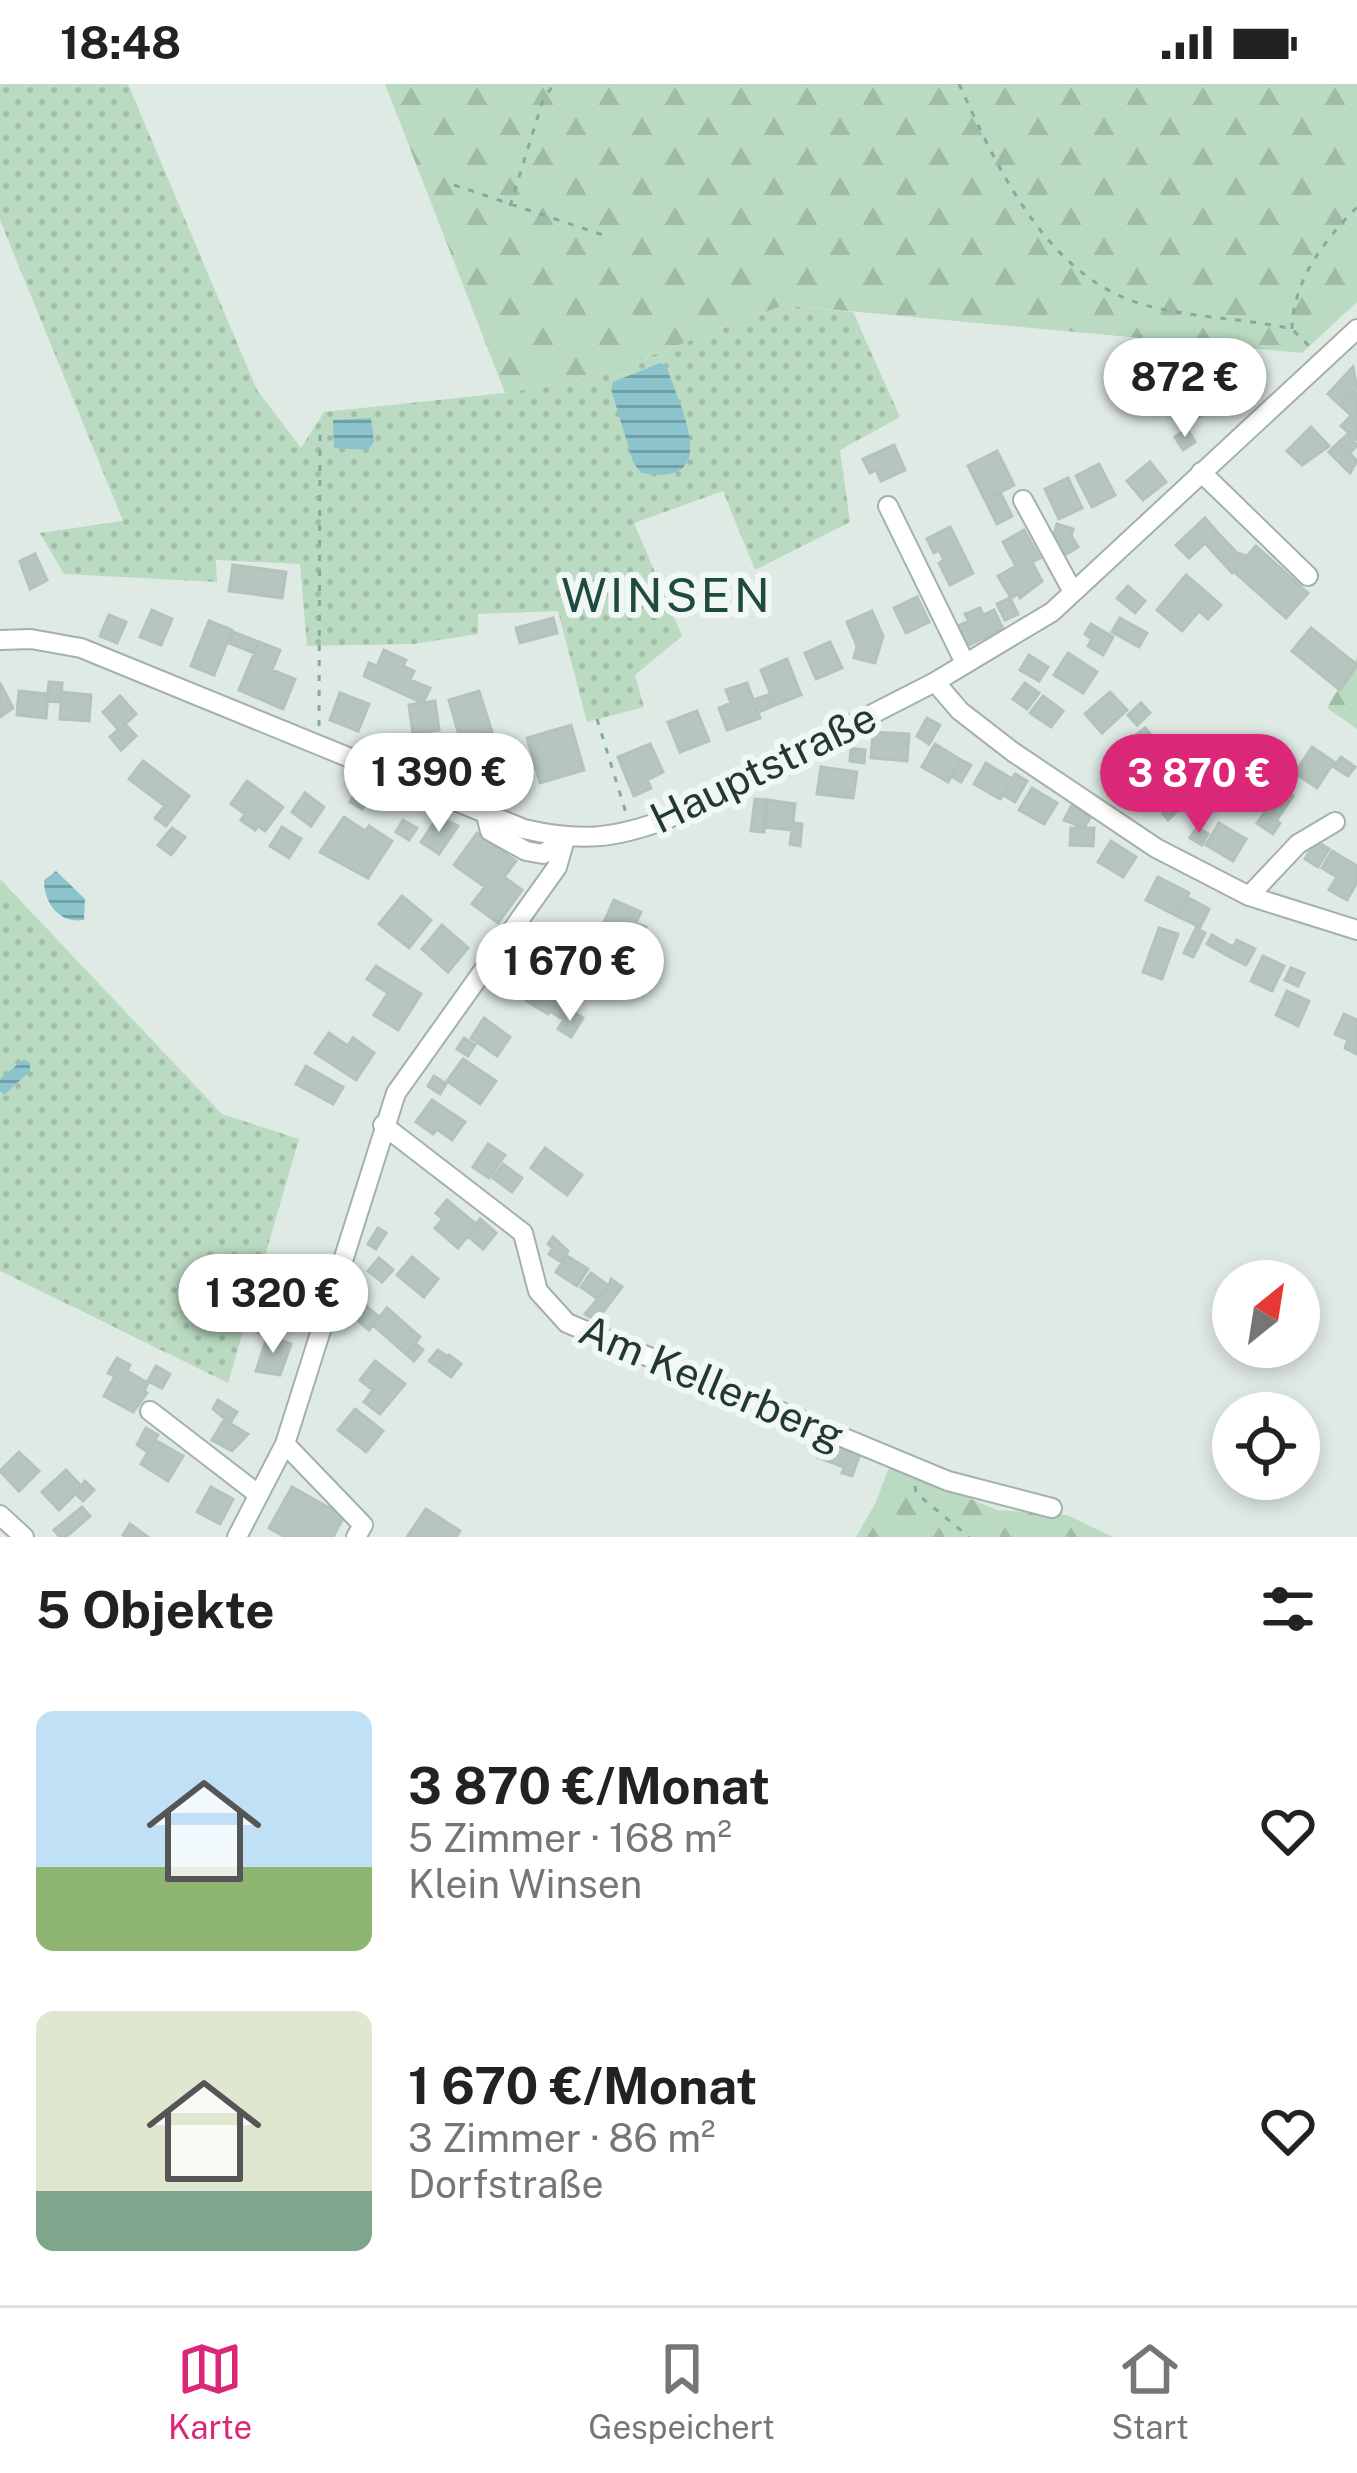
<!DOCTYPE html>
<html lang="de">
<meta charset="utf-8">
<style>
body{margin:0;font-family:"Public Sans",sans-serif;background:#f2f2f2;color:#222;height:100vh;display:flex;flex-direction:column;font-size:45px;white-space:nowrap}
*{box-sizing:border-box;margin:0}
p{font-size:39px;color:#767676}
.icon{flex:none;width:66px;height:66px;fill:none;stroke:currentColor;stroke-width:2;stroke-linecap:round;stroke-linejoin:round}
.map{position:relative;height:1453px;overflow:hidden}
.sheet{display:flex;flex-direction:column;background:#fff;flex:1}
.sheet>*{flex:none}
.needle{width:78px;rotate:30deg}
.buttons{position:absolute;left:1212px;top:1176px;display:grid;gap:24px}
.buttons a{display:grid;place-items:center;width:108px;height:108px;border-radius:50%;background:#fff;box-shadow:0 6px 18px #0003;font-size:60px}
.price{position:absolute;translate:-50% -102px;padding:0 27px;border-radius:42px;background:#fff;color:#222;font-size:39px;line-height:78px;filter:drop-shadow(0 3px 6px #0008)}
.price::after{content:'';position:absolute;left:50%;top:72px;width:36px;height:27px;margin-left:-18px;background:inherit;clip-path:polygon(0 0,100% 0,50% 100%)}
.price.active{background:#db2777;color:#fff}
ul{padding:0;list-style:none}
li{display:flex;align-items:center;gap:36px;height:300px;padding:0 36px}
li span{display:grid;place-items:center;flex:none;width:336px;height:240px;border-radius:18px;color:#555}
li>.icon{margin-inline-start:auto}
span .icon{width:144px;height:144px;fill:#fffc;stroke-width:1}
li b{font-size:51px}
h2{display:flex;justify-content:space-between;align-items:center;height:144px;padding:0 36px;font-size:51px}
.status{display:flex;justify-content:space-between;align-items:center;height:84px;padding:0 60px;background:#fff;direction:ltr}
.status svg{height:33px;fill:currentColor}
.dock{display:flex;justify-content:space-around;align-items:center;height:168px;border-top:3px solid #e0e0e0;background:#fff;font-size:33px;color:#767676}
.dock a{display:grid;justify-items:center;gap:6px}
.dock .active{color:#db2777}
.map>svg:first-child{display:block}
.grass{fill:url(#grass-dots)}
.forest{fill:url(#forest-firs)}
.water{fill:url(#water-rules)}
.building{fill:#b6c5be;stroke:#b3c3bc;stroke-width:3}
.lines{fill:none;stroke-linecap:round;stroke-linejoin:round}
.minor-casing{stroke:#a3b1ac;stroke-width:22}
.path{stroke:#82ac9e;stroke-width:3;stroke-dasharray:6 9;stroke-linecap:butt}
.minor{stroke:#fff;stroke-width:18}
.labels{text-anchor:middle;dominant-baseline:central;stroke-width:12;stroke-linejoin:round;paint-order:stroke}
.street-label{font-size:42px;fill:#223933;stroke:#f0f7f4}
.quarter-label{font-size:48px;letter-spacing:3px;fill:#1f4a3f;stroke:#f0f7f4}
</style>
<div class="status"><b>18:48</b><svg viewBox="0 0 49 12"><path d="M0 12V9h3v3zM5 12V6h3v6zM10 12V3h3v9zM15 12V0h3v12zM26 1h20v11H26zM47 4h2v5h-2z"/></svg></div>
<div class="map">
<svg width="1357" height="1453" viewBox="0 0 1357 1453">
<defs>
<pattern id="grass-dots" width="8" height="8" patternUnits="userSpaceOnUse" patternTransform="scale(3)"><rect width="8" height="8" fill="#badac2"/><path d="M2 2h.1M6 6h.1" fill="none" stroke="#a0bca7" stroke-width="1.8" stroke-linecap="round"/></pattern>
<pattern id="forest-firs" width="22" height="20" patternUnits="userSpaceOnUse" patternTransform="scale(3)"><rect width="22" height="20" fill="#badac2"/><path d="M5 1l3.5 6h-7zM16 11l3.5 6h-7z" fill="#a0bca7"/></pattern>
<pattern id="water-rules" width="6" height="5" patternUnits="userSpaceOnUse" patternTransform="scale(3)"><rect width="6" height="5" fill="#8bc4cc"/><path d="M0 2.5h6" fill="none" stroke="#71a0a6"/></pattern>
</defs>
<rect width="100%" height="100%" fill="#e0eae5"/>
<path class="grass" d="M 0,0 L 128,0 L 257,306 L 301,364 L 324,328 L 505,309 L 589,295 L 784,221 L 853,228 L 900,333 L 840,366 L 850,438 L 755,486 L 723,407 L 634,439 L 682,552 L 635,591 L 644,623 L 587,638 L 558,527 L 478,530 L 478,550 L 414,560 L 307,562 L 300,480 L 216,476 L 217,498 L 64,490 L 40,449 L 123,437 L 0,136 Z
M 0,795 L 222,1030 L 299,1055 L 228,1299 L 0,1187 Z"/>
<path class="forest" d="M 385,0 L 1357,0 L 1357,218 L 1302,269 L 784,221 L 589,295 L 505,309 Z
M 1357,573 L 1357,645 L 1327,624 Z
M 890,1381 L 997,1426 L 1067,1431 L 1113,1453 L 856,1453 L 875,1420 Z"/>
<path class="water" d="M 660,279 L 666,281 C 680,324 724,404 641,389 L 633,378 L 611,305 L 613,298 Z
M 371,334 L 374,358 L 368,366 L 334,364 L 333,336 Z
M 56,787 L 85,815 L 84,836 C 59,840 44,819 44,796 Z
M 24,975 L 30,979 L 30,987 L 4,1011 L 0,1007 L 0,995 Z"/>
<path class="building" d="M 1237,271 L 1246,280 L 1234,293 L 1224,284 Z
M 1353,283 L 1357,305 L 1341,322 L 1328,310 Z
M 1241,285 L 1260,303 L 1240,323 L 1222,305 Z
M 1199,302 L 1213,324 L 1185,341 L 1171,320 Z
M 1355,308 L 1357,310 L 1357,337 L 1341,322 Z
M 1351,332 L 1357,338 L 1357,356 L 1341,342 Z
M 1311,343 L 1329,362 L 1302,381 L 1287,367 Z
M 1187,345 L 1195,358 L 1183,366 L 1175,353 Z
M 1347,351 L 1357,361 L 1350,369 L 1339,358 Z
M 1339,358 L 1357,377 L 1350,389 L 1329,368 Z
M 894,361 L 905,386 L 881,397 L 876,386 L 870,389 L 863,375 Z
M 997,367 L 1014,401 L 985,416 L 968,382 Z
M 1150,378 L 1166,398 L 1143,416 L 1127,397 Z
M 1099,380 L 1115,411 L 1092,423 L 1076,392 Z
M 1068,394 L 1082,424 L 1059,435 L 1045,405 Z
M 1000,408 L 1012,432 L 997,440 L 985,416 Z
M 1205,434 L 1217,448 L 1189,474 L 1176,461 Z
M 1057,440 L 1073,445 L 1071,451 L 1078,463 L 1063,472 L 1053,454 Z
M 950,443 L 973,489 L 950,501 L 939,479 L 944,476 L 939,466 L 934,469 L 927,455 Z
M 1024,446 L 1040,474 L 1032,478 L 1042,497 L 1020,514 L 1018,510 L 1011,514 L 998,492 L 1016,482 L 1003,458 Z
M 1217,448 L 1237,469 L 1224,480 L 1205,459 Z
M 1256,462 L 1308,509 L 1286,534 L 1233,487 Z
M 1237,469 L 1247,472 L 1232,489 L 1224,480 Z
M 35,470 L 47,496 L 30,505 L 20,477 Z
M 233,481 L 286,488 L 282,514 L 229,507 Z
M 1186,491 L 1221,521 L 1208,535 L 1199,527 L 1182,547 L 1157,526 Z
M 1128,502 L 1145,517 L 1135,529 L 1117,514 Z
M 917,513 L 929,538 L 906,549 L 894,524 Z
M 1010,514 L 1018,530 L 1005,536 L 997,520 Z
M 980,524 L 983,531 L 994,526 L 1003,545 L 967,562 L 958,542 L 969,537 L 965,530 Z
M 152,526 L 172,535 L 161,561 L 140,553 Z
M 872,527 L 883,552 L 875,579 L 854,574 L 857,562 L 847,538 Z
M 109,531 L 126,538 L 117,559 L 100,552 Z
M 553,534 L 557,549 L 520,559 L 516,544 Z
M 1120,534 L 1147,549 L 1139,563 L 1112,548 Z
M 209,537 L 232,546 L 214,591 L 191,582 Z
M 1091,540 L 1113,553 L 1103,571 L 1088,562 L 1092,555 L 1085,550 Z
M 1311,544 L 1357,581 L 1340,606 L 1292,567 Z
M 233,548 L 259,558 L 254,569 L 229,559 Z
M 259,558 L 280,566 L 272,586 L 295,595 L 283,625 L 239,606 Z
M 830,558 L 842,584 L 816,595 L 805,569 Z
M 384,566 L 406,576 L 403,582 L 414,587 L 410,596 L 430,604 L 423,619 L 364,592 L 369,579 L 377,582 Z
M 1068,569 L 1097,588 L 1083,609 L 1054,591 Z
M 1029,571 L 1048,583 L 1039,597 L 1020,586 Z
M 787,575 L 801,611 L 775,621 L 761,586 Z
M 49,598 L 62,599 L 61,618 L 47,617 Z
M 0,599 L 13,624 L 0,633 Z
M 747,599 L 760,634 L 727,646 L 719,624 L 731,619 L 726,606 Z
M 1025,599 L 1039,609 L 1027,625 L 1013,615 Z
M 19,607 L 48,610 L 46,634 L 17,631 Z
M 479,607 L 492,648 L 461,658 L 449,616 Z
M 62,608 L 91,611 L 89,637 L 60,635 Z
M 1110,608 L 1127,626 L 1102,649 L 1085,630 Z
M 340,609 L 369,620 L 358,647 L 330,636 Z
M 771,610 L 775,621 L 761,627 L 756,615 Z
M 120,612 L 136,630 L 119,646 L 103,628 Z
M 1043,612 L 1063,627 L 1051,643 L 1030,629 Z
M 435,617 L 439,646 L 413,650 L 409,621 Z
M 1141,619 L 1150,629 L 1137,641 L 1128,631 Z
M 697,627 L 709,657 L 680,668 L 668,638 Z
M 927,634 L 940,641 L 929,660 L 917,652 Z
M 125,640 L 136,652 L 121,666 L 110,653 Z
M 571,641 L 584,686 L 540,699 L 527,654 Z
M 1145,644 L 1167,670 L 1143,691 L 1129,674 L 1134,670 L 1125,660 Z
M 873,648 L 909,650 L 907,677 L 871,674 Z
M 650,660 L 663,688 L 647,696 L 651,704 L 634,712 L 618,673 Z
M 935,660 L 961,676 L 948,698 L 922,683 Z
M 1312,663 L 1334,678 L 1317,704 L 1295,689 Z
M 851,664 L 865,666 L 864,679 L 850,677 Z
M 1341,673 L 1355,683 L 1348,692 L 1334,683 Z
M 961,676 L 971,681 L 961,698 L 951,692 Z
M 1199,676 L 1218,696 L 1200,713 L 1181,692 Z
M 143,677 L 189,712 L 166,742 L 155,734 L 165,722 L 129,695 Z
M 986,679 L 1012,695 L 1000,715 L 974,700 Z
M 499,682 L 505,706 L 488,711 L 481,687 Z
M 821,683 L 857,688 L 853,714 L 817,710 Z
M 1015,690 L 1027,697 L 1015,718 L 1003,711 Z
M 1264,692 L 1293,712 L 1276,737 L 1264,729 L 1269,722 L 1252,710 Z
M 247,697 L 283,723 L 265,747 L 258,742 L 255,746 L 241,736 L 245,730 L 231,720 Z
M 1032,704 L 1057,719 L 1044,740 L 1019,726 Z
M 358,705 L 370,713 L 362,725 L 350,718 Z
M 305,709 L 324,723 L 311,742 L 292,728 Z
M 755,715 L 768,716 L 764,748 L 751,747 Z
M 768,716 L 795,720 L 792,746 L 764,743 Z
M 1178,716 L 1183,721 L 1168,736 L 1163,730 Z
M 1072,721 L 1091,732 L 1084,744 L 1064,736 Z
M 1264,729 L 1280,739 L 1273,750 L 1257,739 Z
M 344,733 L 365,747 L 369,742 L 392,757 L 368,794 L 320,768 Z
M 438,733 L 458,742 L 439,770 L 421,758 Z
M 403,736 L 417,744 L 409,756 L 396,748 Z
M 793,739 L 802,740 L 800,762 L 790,760 Z
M 1219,739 L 1246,755 L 1233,777 L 1206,761 Z
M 282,743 L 301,755 L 289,774 L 270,762 Z
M 1197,743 L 1208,750 L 1202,761 L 1190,754 Z
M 172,744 L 185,753 L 171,771 L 158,761 Z
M 1071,744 L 1094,744 L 1093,762 L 1070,761 Z
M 477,749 L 516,777 L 504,793 L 522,806 L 498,839 L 472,820 L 485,803 L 454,781 Z
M 1111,757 L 1136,773 L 1123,793 L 1098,778 Z
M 1316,757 L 1329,765 L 1318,783 L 1305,775 Z
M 1332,767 L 1357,782 L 1357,798 L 1347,816 L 1329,806 L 1337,793 L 1322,784 Z
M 1158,793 L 1189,809 L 1177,832 L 1146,816 Z
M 402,812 L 431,836 L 409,864 L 379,840 Z
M 1187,813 L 1209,825 L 1200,843 L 1177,832 Z
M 614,816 L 641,828 L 636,839 L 646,843 L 640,856 L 629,851 L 619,872 L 594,861 Z
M 442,841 L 468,864 L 448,888 L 422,865 Z
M 1159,844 L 1178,850 L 1162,895 L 1143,888 Z
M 1196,844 L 1205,849 L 1193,873 L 1184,869 Z
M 1212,851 L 1233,863 L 1228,872 L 1207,860 Z
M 1237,856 L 1255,865 L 1246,881 L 1228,872 Z
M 1263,872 L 1284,882 L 1272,907 L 1251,897 Z
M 376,882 L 421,910 L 398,946 L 374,931 L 388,909 L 367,895 Z
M 1291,884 L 1304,889 L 1298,902 L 1285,896 Z
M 520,885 L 539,898 L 527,917 L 508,904 Z
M 537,902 L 557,916 L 548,930 L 527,917 Z
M 1287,907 L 1309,917 L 1298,942 L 1276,931 Z
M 556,917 L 570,926 L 564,936 L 550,927 Z
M 570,926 L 583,934 L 571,953 L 558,945 Z
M 1344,930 L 1357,936 L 1357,970 L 1345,964 L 1348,956 L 1335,950 Z
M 484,934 L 510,953 L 497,972 L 471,954 Z
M 329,949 L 348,962 L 353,954 L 374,969 L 356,996 L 315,969 Z
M 464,954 L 475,961 L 468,972 L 457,965 Z
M 463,975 L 496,997 L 480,1020 L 447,997 Z
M 306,982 L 343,1003 L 333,1020 L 296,1000 Z
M 434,992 L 446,1000 L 440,1010 L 428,1002 Z
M 432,1016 L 465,1038 L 452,1056 L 437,1045 L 433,1050 L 416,1038 Z
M 488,1060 L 505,1071 L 489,1094 L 473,1083 Z
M 545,1064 L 582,1091 L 567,1111 L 531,1084 Z
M 503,1080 L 522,1094 L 512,1108 L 493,1094 Z
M 447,1116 L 477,1141 L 458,1164 L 435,1144 L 443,1135 L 436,1129 Z
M 480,1135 L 496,1149 L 483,1165 L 468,1152 Z
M 378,1144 L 386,1149 L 376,1165 L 368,1160 Z
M 553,1153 L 568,1167 L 561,1178 L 549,1170 L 553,1164 L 548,1160 Z
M 567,1172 L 588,1185 L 577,1202 L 556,1188 Z
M 412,1173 L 438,1195 L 424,1213 L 397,1191 Z
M 379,1174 L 393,1186 L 382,1198 L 368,1187 Z
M 591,1189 L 609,1202 L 599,1216 L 581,1203 Z
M 611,1195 L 622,1203 L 596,1237 L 585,1230 L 609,1202 Z
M 365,1221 L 379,1233 L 369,1246 L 355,1234 Z
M 387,1224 L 420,1253 L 406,1270 L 373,1241 Z
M 264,1232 L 284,1240 L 278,1255 L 258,1248 Z
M 268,1251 L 291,1260 L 280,1291 L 256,1287 Z
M 415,1259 L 423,1266 L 414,1277 L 406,1270 Z
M 438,1266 L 448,1273 L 439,1284 L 429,1277 Z
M 449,1271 L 461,1280 L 451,1293 L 439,1284 Z
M 117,1274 L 130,1281 L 127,1287 L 148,1299 L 144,1307 L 147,1309 L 133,1328 L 104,1312 L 115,1292 L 108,1289 Z
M 375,1277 L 405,1300 L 380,1330 L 364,1318 L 373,1306 L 360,1296 Z
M 156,1282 L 170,1290 L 162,1304 L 148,1297 Z
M 218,1316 L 237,1328 L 230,1339 L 213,1325 Z
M 355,1325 L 383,1347 L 366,1368 L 338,1346 Z
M 224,1336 L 248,1350 L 232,1367 L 212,1356 Z
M 146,1344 L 158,1351 L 148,1368 L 137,1361 Z
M 155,1356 L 183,1372 L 168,1397 L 141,1380 Z
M 823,1357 L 860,1370 L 852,1392 L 842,1389 L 844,1383 L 817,1373 Z
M 19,1368 L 39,1387 L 19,1407 L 0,1387 Z
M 66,1386 L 82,1403 L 59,1426 L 42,1408 Z
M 85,1397 L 94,1406 L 83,1417 L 76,1410 Z
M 211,1403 L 233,1415 L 220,1440 L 197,1428 Z
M 292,1403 L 344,1432 L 333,1453 L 285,1453 L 269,1444 Z
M 82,1423 L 90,1432 L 66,1453 L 60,1453 L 54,1446 Z
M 426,1425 L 460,1447 L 456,1453 L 407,1453 Z
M 130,1440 L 148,1453 L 126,1453 L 123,1451 Z"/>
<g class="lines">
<defs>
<path id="minor" d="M 1201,388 L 1308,492
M 1023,416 L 1073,508
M 888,422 L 965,579
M 0,556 L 31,555 L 81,564 L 524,745 C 580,758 614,755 667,735 L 935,598 L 1052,528 L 1357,245
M 935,598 L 960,627 L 1013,668 L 1156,764 L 1249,812 L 1357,846
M 486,731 L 490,747 L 526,767 L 543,770 L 565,755
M 1249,812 L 1298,760 L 1335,738
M 383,1041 L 523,1149 L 538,1207 L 567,1239 L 948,1397 L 1052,1424
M 150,1327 L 259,1411
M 285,1360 L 363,1441 L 356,1453
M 0,1431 L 24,1453
M 237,1453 L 285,1360 L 396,1009 L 557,783 L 565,755"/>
</defs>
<use href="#minor" class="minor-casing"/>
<path class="path" d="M 959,0 C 998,85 1047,194 1145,221 C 1192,234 1244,234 1292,245 L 1309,262
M 454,101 L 609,153
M 510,122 L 543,16 L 554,0
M 1292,245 C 1293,196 1324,157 1357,123
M 597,635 L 626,729
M 319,642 L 320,350
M 915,1402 L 916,1409 L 969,1453"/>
<use href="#minor" class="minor"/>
</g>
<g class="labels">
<g class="street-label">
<text transform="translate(763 683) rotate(-26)">Hauptstraße</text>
<text transform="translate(712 1298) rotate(23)">Am Kellerberg</text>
</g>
<g class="quarter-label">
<text x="667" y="510">WINSEN</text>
</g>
</g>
</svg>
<div class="buttons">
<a><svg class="needle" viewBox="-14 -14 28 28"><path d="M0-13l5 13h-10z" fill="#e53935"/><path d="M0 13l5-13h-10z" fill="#767676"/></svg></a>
<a><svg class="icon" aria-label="locate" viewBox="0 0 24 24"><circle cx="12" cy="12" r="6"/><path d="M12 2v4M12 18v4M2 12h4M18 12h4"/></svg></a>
</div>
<b class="price" style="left:1185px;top:356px">872 €</b>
<b class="price" style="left:439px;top:751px">1 390 €</b>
<b class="price active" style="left:1199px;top:752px">3 870 €</b>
<b class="price" style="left:570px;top:940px">1 670 €</b>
<b class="price" style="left:273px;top:1272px">1 320 €</b>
</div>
<section class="sheet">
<h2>5 Objekte<svg class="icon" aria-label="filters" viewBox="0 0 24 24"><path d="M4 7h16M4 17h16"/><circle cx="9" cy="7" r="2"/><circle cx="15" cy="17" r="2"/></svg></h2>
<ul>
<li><span style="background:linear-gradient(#bfe0f5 65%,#8fb573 0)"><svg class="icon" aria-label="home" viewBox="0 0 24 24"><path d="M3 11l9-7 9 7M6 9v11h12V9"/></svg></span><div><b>3 870 €/Monat</b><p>5 Zimmer · 168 m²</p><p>Klein Winsen</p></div><svg class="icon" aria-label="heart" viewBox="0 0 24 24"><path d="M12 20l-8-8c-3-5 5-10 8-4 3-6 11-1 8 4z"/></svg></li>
<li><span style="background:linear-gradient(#dfe7d0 75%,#7fa58c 0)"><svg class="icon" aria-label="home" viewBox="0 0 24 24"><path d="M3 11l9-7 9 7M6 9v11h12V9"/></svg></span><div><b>1 670 €/Monat</b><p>3 Zimmer · 86 m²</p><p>Dorfstraße</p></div><svg class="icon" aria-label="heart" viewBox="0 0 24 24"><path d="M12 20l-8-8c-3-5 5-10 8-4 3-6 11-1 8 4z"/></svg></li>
</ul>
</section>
<nav class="dock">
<a class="active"><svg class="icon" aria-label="map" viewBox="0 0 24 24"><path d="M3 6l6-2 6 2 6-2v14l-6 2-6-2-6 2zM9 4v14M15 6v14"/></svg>Karte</a>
<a><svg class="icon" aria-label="saved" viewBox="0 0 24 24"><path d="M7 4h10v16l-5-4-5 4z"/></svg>Gespeichert</a>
<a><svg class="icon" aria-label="home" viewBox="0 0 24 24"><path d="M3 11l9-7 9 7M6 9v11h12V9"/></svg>Start</a>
</nav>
